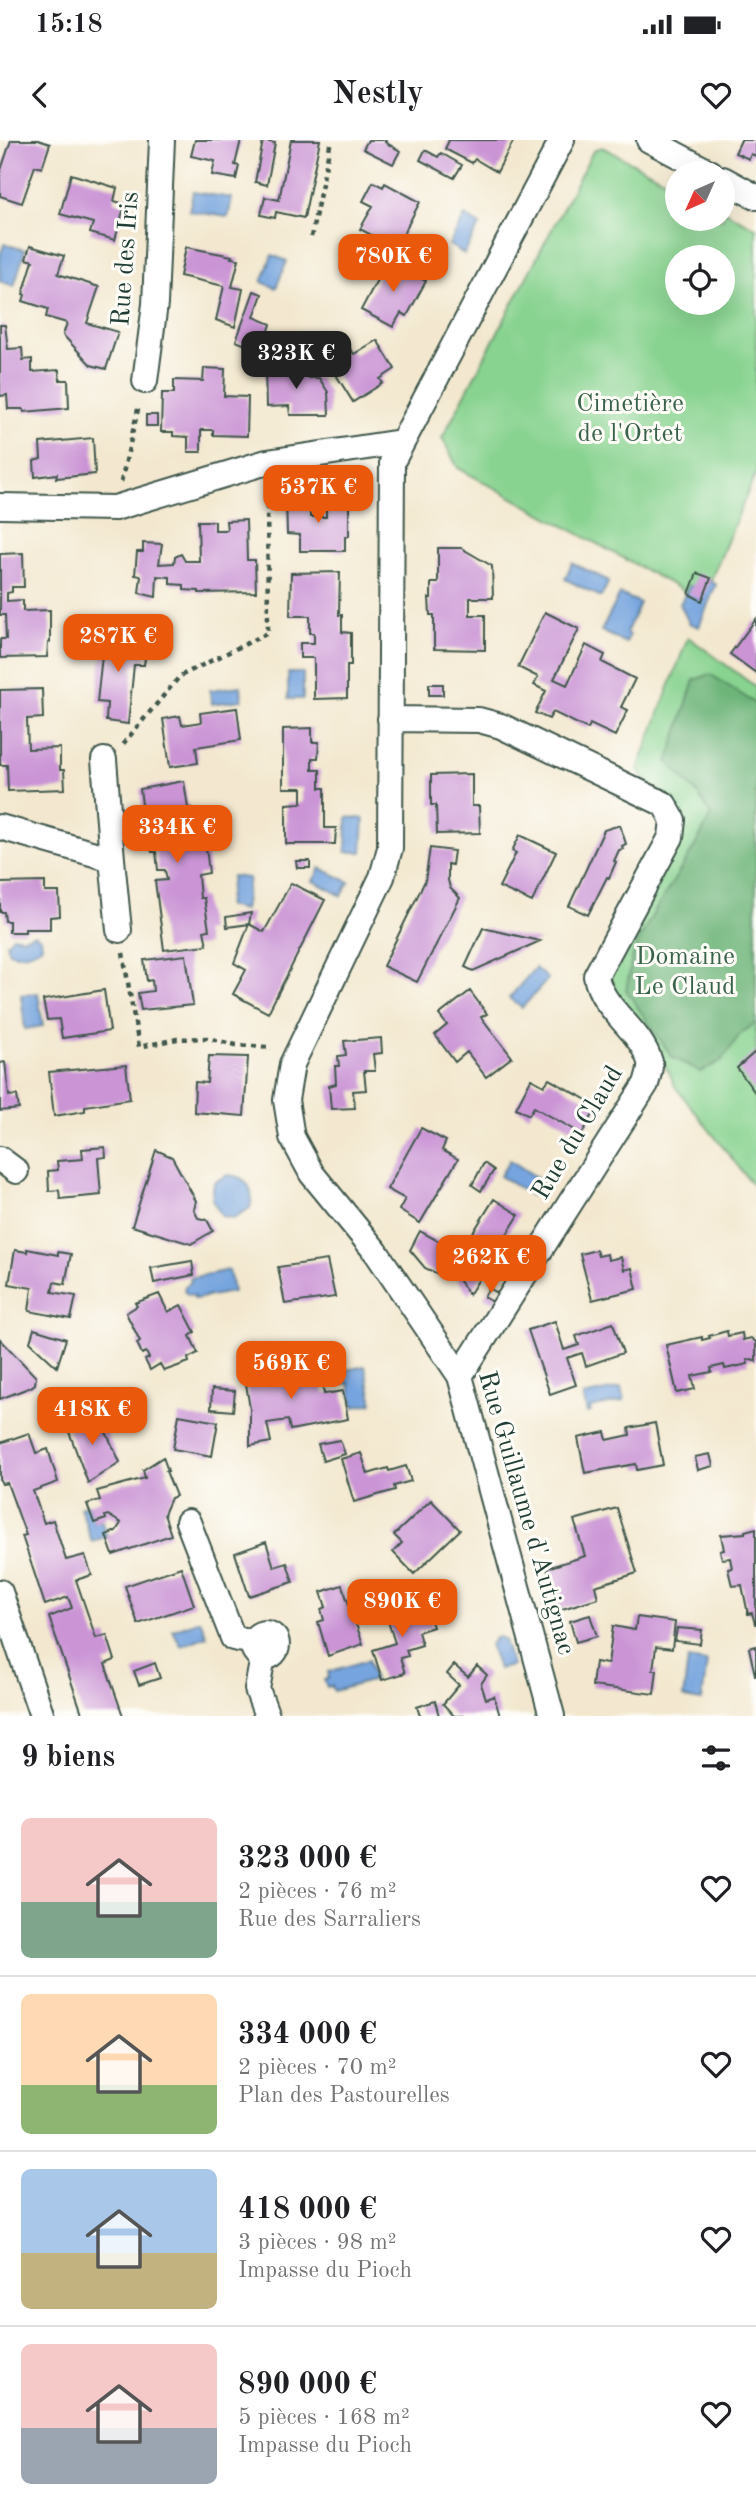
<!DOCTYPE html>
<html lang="fr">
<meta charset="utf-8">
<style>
body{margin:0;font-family:"Old Standard TT",serif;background:#f6f6f6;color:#202124;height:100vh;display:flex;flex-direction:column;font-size:26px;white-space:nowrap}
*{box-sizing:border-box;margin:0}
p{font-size:23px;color:#757577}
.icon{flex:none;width:38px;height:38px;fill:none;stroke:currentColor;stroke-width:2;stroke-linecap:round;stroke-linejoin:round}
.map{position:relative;height:1576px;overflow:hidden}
.panel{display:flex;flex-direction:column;background:#fff;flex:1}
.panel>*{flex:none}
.needle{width:46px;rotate:225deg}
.buttons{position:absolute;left:665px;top:21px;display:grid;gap:14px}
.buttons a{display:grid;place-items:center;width:70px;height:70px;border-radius:50%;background:#fff;box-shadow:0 7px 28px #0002;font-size:35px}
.price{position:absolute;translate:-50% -60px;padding:0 16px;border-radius:14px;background:#ea580c;color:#fff;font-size:23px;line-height:46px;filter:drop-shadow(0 2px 4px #0008)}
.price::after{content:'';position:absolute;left:50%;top:42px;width:21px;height:16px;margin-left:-10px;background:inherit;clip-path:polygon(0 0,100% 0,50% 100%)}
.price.current{background:#222;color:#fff}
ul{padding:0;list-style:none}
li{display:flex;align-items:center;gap:21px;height:175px;padding:0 21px}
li+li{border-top:2px solid #e0e0e0}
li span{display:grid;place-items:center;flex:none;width:196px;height:140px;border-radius:10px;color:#555}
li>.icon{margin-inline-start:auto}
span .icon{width:84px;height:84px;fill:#fffc;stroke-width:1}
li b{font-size:30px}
h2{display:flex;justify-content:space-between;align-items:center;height:84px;padding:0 21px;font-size:30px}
.status{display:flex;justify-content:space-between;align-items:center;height:49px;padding:0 35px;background:#fff;direction:ltr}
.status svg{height:19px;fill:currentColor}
header{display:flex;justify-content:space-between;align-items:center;height:91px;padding:0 21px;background:#fff;font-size:32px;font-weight:600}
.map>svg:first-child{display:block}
.green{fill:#88d390;stroke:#548862;stroke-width:2;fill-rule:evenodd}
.forest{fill:#6eb57a;stroke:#467957;stroke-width:2}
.water{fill:#76a4de;stroke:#4a7089;stroke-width:2}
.building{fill:#ca94d5}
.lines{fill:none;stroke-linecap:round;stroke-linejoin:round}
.minor-casing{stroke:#3f574b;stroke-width:28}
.path{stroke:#3f574b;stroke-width:4.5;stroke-dasharray:5 5;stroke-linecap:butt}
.minor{stroke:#fff;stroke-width:24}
.labels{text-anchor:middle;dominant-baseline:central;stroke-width:6;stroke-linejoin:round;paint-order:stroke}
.street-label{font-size:26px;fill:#1f3d34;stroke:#fdfcf7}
.park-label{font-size:26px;fill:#39624b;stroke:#fdfcf7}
</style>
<div class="status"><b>15:18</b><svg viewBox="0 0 49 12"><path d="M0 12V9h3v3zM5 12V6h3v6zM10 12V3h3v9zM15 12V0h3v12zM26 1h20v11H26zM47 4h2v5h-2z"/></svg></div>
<header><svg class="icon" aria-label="back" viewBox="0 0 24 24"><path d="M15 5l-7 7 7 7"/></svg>Nestly<svg class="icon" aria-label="heart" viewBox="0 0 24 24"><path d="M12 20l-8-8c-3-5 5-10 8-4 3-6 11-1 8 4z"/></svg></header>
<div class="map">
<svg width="756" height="1576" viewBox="0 0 756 1576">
<rect width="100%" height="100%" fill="#fdfcf7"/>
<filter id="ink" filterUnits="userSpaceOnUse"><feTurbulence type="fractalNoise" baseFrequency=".0143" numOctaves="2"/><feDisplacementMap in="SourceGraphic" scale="14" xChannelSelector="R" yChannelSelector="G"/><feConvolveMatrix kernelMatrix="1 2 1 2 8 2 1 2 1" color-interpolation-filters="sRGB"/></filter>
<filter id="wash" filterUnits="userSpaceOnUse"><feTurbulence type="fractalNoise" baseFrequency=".00686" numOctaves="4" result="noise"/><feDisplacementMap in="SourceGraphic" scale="28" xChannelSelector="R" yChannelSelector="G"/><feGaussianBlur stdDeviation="1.57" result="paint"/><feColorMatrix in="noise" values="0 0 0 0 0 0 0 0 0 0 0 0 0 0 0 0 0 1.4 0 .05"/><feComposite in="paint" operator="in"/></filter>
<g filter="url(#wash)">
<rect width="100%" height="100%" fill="#f3e8cf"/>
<path class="green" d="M 602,7 L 677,46 L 677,79 L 723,79 L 723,70 L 756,88 L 756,333 L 702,461 L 458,328 L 442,298 L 593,11 ZM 677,117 L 723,117 L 723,163 L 677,163 Z
M 688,497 L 756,547 L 756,1049 L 674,945 L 670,934 L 613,847 L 608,829 L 679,697 L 670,660 L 644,638 L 638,629 Z"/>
<path class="forest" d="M 710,534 L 756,564 L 756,883 L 740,894 L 722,920 L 701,932 L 672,917 L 626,850 C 629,837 630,821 636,808 C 656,761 690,722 711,675 L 697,653 L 668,622 L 694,540 Z"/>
<path class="water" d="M 193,52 L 232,58 L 228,77 L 189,71 Z
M 465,76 L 480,85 L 464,114 L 449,105 Z
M 4,104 L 25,110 L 14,146 L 0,141 L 0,116 Z
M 272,115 L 287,121 L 276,148 L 262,142 Z
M 572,423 L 609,441 L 601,457 L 565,439 Z
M 700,438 L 716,444 L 699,487 L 689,483 L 680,464 L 689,446 L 697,446 Z
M 620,454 L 640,463 L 626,493 L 629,495 L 626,503 L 601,491 Z
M 288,533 L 303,533 L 303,559 L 288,559 Z
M 241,546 L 242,560 L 212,564 L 210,550 Z
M 347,677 L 364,679 L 362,712 L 346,712 Z
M 320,728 L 349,742 L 342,756 L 313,741 Z
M 232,736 L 249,738 L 244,770 L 227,766 Z
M 34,794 L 41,798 L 42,806 C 31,814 21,816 9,812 L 6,804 L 13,796 L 23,798 Z
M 535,828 L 548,839 L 522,868 L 509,858 Z
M 38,853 L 43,886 L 25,889 L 21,855 Z
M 510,1020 L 542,1041 L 532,1056 L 500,1036 Z
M 228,1035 C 247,1036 255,1049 250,1068 L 233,1078 L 222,1076 L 212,1060 L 214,1042 Z
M 229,1130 L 233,1152 L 194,1159 L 193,1155 L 189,1155 L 184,1151 L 185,1146 L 191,1142 L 190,1138 Z
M 365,1226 L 373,1263 L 354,1267 L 349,1243 L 339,1244 L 336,1232 Z
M 621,1248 L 624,1261 L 590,1268 L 591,1272 L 587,1273 L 583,1256 Z
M 87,1364 L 94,1382 L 101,1380 L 107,1396 L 92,1402 L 80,1367 Z
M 200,1480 L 207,1496 L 181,1506 L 173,1490 Z
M 500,1497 L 504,1500 L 512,1526 L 498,1529 L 490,1505 L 495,1498 Z
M 688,1519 L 707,1522 L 702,1561 L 683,1558 Z
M 368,1520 L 374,1540 L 334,1551 L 332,1546 L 327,1547 L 324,1540 L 329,1538 L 328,1532 Z"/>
<g id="blocks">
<path class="building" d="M 11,0 L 38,0 L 50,4 L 42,28 L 35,26 L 22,63 L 0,56 L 0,33 Z
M 195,0 L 241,0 L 235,25 L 239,26 L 236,39 L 212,35 L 215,21 L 191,16 Z
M 291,0 L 320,0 L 304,78 L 276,72 L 275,78 L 261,75 L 265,57 L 279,60 Z
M 368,0 L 386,0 L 385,2 L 400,11 L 393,24 L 363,9 Z
M 449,0 L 514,0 L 497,32 L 475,19 L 472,23 L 445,9 Z
M 741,0 L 756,0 L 756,16 L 751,14 L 749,19 L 735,13 Z
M 263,1 L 275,3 L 267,45 L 255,42 Z
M 425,10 L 438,17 L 441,13 L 462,25 L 454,38 L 420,20 Z
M 71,34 L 117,48 L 114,61 L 125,64 L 115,100 L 90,93 L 93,83 L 60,74 Z
M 373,42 L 383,47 L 385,43 L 420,62 L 396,108 L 360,89 L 373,66 L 363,61 Z
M 30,106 L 64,116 L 58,134 L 99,147 L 87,183 L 118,192 L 106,229 L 91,225 L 63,195 L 67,183 L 46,177 L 48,169 L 23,161 L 25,155 L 23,154 L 33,121 L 26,119 Z
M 186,107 L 232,116 L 231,118 L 239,119 L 232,147 L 243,149 L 235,187 L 216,180 L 224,146 L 180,136 Z
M 387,121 L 426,141 L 407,176 L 401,173 L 393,187 L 361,170 Z
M 254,151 L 262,154 L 254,177 L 271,184 L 265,203 L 265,213 L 236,201 Z
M 0,185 L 5,185 L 8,209 L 22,208 L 23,220 L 32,219 L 32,232 L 59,230 L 60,240 L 68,240 L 69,268 L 24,272 L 23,269 L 8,269 L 7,255 L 0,256 Z
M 377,200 L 395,229 L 380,239 L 383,243 L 353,262 L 328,222 L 349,208 L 354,214 Z
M 265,227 L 309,227 L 309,238 L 319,238 L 328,252 L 329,275 L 290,275 L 289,266 L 266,267 Z
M 204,228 L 225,229 L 224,256 L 248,257 L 247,296 L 213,295 L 213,290 L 201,290 L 201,312 L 188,312 L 188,297 L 173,296 L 173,292 L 161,292 L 162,253 L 174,253 L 174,240 L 203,241 Z
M 146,275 L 157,275 L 157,286 L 146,286 Z
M 93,298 L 95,334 L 56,338 L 57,334 L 35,337 L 34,321 L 41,319 L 40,303 Z
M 310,356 L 310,377 L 326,377 L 326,361 L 349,361 L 349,396 L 345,397 L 345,411 L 300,411 L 300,395 L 287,394 L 286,357 Z
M 246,380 L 247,420 L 255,420 L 256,452 L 199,453 L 199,451 L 184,450 L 184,445 L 170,444 L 170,437 L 157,436 L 156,457 L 139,453 L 141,436 L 135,435 L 137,412 L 143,412 L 143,403 L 162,404 L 159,424 L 174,423 L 175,417 L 181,414 L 185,421 L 199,421 L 198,381 L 215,381 L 215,390 L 227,390 L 226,381 Z
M 438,408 L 461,408 L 492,426 L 493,458 L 470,458 L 470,475 L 485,475 L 485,510 L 434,509 L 434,475 L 430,475 L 429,458 L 431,458 L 431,443 L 438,443 Z
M 23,413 L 24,447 L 12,447 L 12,452 L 7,453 L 7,461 L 23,460 L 23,471 L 50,470 L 50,502 L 48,503 L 47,517 L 0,518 L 0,499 L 6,499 L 5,475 L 0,475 L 0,414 Z
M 340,432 L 339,475 L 342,475 L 342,492 L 351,493 L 351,525 L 347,525 L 347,558 L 314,559 L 314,518 L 300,518 L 300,503 L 314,503 L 314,493 L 310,493 L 310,476 L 290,476 L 291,433 Z
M 697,433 L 711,438 L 702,461 L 689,454 Z
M 545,472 L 579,489 L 554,539 L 567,545 L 586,505 L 605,515 L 602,522 L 635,539 L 621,567 L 628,570 L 615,596 L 590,584 L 588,589 L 553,572 L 549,579 L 535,573 L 546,551 L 534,545 L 538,537 L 518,527 Z
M 756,479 L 756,533 L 730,514 Z
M 105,487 L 123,490 L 122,502 L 147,505 L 144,525 L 134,525 L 128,584 L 106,581 L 107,563 L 97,562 Z
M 429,544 L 443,544 L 443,555 L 429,555 Z
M 42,549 L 43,578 L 27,579 L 28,609 L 60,608 L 60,630 L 64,630 L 65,649 L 8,651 L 7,625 L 0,625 L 0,550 Z
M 237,568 L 241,600 L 196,607 L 198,623 L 170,627 L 163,579 L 180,576 L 182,585 L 201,582 L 200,573 Z
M 312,588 L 312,602 L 319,602 L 318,618 L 312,618 L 312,630 L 320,630 L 320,648 L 325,648 L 325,688 L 336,688 L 335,704 L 286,704 L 286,664 L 302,663 L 302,648 L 283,648 L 283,589 Z
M 472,634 L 472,666 L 479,666 L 480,693 L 437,694 L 436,665 L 431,665 L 431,635 Z
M 184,641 L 188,668 L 193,668 L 198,708 L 206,707 L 209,733 L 198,735 L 200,758 L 204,758 L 209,790 L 204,791 L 207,805 L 164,810 L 155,741 L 167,740 L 165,730 L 158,730 L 156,712 L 152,712 L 148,686 L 145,687 L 140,649 Z
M 620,685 L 626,704 L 622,706 L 623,709 L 619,710 L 614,721 L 616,722 L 609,738 L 607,737 L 588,775 L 569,766 L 604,690 Z
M 520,695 L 556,712 L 532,762 L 499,747 L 516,713 L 512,711 Z
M 430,708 L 454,711 L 452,725 L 448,724 L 448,740 L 450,748 L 460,758 L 417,842 L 383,826 L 425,741 Z
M 296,721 L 310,721 L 310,728 L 297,728 Z
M 45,742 L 45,752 L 59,752 L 60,776 L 50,777 L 50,789 L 25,789 L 25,792 L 9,792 L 9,781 L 5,781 L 4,772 L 0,772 L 0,743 Z
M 291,743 L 325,760 L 268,873 L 233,854 L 246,830 L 234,823 L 249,784 L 264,792 Z
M 251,773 L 249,784 L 227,787 L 226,777 Z
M 483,788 L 540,801 L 473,831 L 465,827 Z
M 186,815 L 193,865 L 141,870 L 138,853 L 153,851 L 152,840 L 147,841 L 144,820 Z
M 104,850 L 110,891 L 62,898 L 59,879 L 47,880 L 43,860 Z
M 470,851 L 487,874 L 481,877 L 512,917 L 486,937 L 467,912 L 455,922 L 435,895 L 447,885 L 439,875 Z
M 381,898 L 382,913 L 373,914 L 375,931 L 364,931 L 366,950 L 353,951 L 355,968 L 331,969 L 329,946 L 336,944 L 335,926 L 339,926 L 338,916 L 346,915 L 344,901 Z
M 756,911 L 756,954 L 737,928 Z
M 209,916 L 248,917 L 244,976 L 194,972 L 195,942 L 207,943 Z
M 5,922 L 9,956 L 17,955 L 19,969 L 0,971 L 0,923 Z
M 126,925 L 130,959 L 85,966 L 85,971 L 54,976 L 49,932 Z
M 531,939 L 544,946 L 549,939 L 598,966 L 582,994 L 534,967 L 529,975 L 516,968 Z
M 421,988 L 446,1001 L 442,1010 L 458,1019 L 420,1083 L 399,1070 L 405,1059 L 387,1049 Z
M 105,1007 L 106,1017 L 98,1018 L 101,1055 L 60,1059 L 59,1050 L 49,1051 L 48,1031 L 58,1030 L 57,1021 L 83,1019 L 82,1009 Z
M 156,1010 L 172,1017 L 196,1061 L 194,1070 L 198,1078 L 207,1080 L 213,1091 L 191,1104 L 132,1086 Z
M 484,1023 L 494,1030 L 481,1051 L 472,1045 Z
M 494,1059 L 519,1075 L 469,1155 L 446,1123 L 440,1135 L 425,1128 L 410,1110 L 420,1091 L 440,1102 L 438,1106 L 451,1115 L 459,1103 L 464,1107 Z
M 27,1109 L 58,1115 L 58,1112 L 71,1114 L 65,1144 L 54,1142 L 52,1152 L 76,1156 L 71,1179 L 29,1171 L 32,1148 L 9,1144 L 15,1110 L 27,1112 Z
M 596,1110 L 598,1116 L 607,1114 L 608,1120 L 621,1117 L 624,1130 L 632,1128 L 637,1149 L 592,1160 L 580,1114 Z
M 327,1120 L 335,1157 L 285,1164 L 278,1127 Z
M 192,1121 L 194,1135 L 154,1143 L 151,1128 Z
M 489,1148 L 499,1154 L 493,1162 L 484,1157 Z
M 159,1154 L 168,1172 L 181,1165 L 195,1192 L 190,1196 L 198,1213 L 188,1218 L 189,1222 L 164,1231 L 160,1224 L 150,1230 L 145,1220 L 149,1218 L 146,1212 L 142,1214 L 137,1203 L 140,1201 L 126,1173 L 137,1166 L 135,1163 Z
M 555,1181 L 564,1210 L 579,1205 L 576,1196 L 613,1183 L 623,1213 L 586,1226 L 582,1213 L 567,1218 L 576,1245 L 550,1254 L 528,1190 Z
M 34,1189 L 66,1199 L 57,1227 L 30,1202 Z
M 727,1191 L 728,1196 L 742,1193 L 743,1200 L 751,1198 L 756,1202 L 756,1221 L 752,1219 L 747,1220 L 748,1224 L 725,1229 L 724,1225 L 711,1228 L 712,1232 L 692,1236 L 695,1249 L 677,1253 L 666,1205 L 702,1197 L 702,1200 L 710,1198 L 709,1196 Z
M 0,1199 L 36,1237 L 35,1244 L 31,1247 L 0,1259 Z
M 319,1223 L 324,1254 L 343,1251 L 348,1279 L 290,1290 L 288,1280 L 267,1283 L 271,1302 L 250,1306 L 250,1269 L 245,1237 Z
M 212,1249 L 235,1251 L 233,1271 L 211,1269 Z
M 84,1273 L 106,1292 L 120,1322 L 88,1343 L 68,1289 L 73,1287 L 69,1279 Z
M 179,1275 L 218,1282 L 212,1316 L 173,1309 Z
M 655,1283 L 663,1325 L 637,1330 L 636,1324 L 585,1333 L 578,1298 L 605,1292 L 607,1300 L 630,1295 L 629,1288 Z
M 29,1293 L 36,1313 L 48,1309 L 58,1342 L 33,1351 L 44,1383 L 53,1380 L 66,1420 L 85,1415 L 88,1424 L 92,1435 L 76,1440 L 96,1498 L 107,1495 L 115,1520 L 105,1524 L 123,1576 L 83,1576 L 49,1477 L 72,1468 L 68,1457 L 45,1465 L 22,1396 L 26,1395 L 7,1343 L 2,1344 L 0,1339 L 0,1303 Z
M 340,1300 L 345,1314 L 323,1321 L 318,1304 Z
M 361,1313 L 368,1334 L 388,1328 L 389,1331 L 406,1326 L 411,1341 L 394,1346 L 395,1350 L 354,1362 L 341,1319 Z
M 710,1314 L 713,1326 L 698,1330 L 695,1317 Z
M 163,1317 L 168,1331 L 166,1331 L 176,1356 L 171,1358 L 164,1374 L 171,1395 L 113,1415 L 106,1395 L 116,1391 L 121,1383 L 108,1375 L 105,1376 L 106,1379 L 94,1383 L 87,1364 L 100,1360 L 97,1351 L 145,1338 L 143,1330 Z
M 431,1360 L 460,1390 L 414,1434 L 393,1412 L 402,1403 L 394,1395 Z
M 617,1368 L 637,1433 L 595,1446 L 598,1458 L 559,1470 L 547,1428 L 585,1416 L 574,1380 Z
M 756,1388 L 756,1484 L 755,1484 L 752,1473 L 748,1474 L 742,1445 L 732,1446 L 728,1429 L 732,1428 L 730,1418 L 722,1419 L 720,1411 L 724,1410 L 721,1395 L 745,1393 L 745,1391 Z
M 266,1402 L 274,1427 L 287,1423 L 293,1442 L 249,1456 L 235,1413 Z
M 181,1427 L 194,1465 L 138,1484 L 125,1446 Z
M 342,1445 L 363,1504 L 328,1516 L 318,1482 L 324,1480 L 321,1469 L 326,1467 L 321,1452 Z
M 425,1463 L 433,1487 L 418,1492 L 422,1505 L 406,1510 L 408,1516 L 400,1518 L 405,1533 L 382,1540 L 373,1510 L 395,1503 L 386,1475 Z
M 590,1475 L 597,1496 L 576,1502 L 570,1481 Z
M 637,1477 L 675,1482 L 672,1509 L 656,1507 L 653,1530 L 657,1530 L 654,1554 L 592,1546 L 595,1522 L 608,1524 L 613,1486 L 635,1490 Z
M 677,1488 L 702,1490 L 700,1504 L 675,1501 Z
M 756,1506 L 756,1535 L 755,1535 L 749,1508 Z
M 155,1523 L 160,1538 L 139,1545 L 134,1531 Z
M 454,1525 L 468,1537 L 477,1526 L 487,1535 L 481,1544 L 486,1559 L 494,1556 L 500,1576 L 454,1576 L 443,1564 L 459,1545 L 447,1534 Z
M 435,1561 L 439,1576 L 420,1576 L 417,1567 Z"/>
</g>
</g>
<g filter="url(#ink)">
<use href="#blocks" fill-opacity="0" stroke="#3f574b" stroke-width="2"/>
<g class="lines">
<defs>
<path id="minor" d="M 649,0 L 711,33
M 723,39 L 756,57
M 145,241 L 155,164 L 162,0
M 0,366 L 115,368 L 267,322 L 401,302
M 390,579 L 479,580 L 501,586 L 664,664 L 673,680 L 671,697 L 596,836 C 602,870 640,888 650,922 C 651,928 648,937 646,944 L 460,1236
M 0,687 L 112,719 L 104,620
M 112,719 L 119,790
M 0,1019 L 16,1031
M 188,1382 L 233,1498 L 254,1502
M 0,1452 L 42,1576
M253 1505a12 12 0 1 1 24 0a12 12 0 1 1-24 0Z
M 263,1517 L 257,1549 L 267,1576
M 552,1576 L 460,1236 L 376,1112 L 312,1034 L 292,997 L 286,960 L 292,924 L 382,737 L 390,708 L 392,322 L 562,0"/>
</defs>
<use href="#minor" class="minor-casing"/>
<path class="path" d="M 311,97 L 331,0
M 121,342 L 139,265
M 123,604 L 180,536 L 268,493 L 267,348
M 123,813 L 139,907 L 177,899 L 207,898 L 236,905 L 267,907 L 271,910"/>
<use href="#minor" class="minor"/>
</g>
</g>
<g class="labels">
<g class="street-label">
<text transform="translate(126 119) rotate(-86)">Rue des Iris</text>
<text transform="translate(578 993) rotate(-59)">Rue du Claud</text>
<text transform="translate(526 1373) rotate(74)">Rue Guillaume d'Autignac</text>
</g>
<g class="park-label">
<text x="630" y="264">Cimetière<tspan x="630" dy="30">de l'Ortet</tspan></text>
<text x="685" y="817">Domaine<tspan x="685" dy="30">Le Claud</tspan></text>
</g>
</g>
</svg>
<div class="buttons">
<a><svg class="needle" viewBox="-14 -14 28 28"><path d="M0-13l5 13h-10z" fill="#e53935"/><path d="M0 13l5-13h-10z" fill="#757577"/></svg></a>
<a><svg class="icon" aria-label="locate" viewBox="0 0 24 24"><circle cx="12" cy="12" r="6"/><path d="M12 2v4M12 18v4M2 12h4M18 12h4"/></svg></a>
</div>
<b class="price" style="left:393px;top:154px">780K €</b>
<b class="price current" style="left:296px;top:251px">323K €</b>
<b class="price" style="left:318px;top:385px">537K €</b>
<b class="price" style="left:118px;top:534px">287K €</b>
<b class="price" style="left:177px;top:725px">334K €</b>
<b class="price" style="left:491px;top:1155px">262K €</b>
<b class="price" style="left:291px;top:1261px">569K €</b>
<b class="price" style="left:92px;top:1307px">418K €</b>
<b class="price" style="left:402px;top:1499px">890K €</b>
</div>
<section class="panel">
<h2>9 biens<svg class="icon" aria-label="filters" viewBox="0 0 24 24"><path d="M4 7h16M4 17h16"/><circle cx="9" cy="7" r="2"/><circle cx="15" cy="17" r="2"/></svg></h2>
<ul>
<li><span style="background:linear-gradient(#f6c9c9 60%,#7fa58c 0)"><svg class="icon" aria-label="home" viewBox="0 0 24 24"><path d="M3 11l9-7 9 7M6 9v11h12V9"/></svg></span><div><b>323 000 €</b><p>2 pièces · 76 m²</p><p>Rue des Sarraliers</p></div><svg class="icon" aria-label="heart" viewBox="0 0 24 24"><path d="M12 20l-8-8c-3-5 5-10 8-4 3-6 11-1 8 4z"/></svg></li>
<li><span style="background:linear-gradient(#ffd9b3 65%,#8fb573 0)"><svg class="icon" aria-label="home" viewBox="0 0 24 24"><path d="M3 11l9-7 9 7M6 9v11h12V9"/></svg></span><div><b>334 000 €</b><p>2 pièces · 70 m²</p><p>Plan des Pastourelles</p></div><svg class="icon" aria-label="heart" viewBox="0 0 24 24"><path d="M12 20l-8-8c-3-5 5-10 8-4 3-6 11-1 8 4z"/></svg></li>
<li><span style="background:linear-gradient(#a9c7e8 60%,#c2b280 0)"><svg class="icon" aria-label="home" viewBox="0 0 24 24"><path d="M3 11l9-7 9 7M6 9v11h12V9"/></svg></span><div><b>418 000 €</b><p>3 pièces · 98 m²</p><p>Impasse du Pioch</p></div><svg class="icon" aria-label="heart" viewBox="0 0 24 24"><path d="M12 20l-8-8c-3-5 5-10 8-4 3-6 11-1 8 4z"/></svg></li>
<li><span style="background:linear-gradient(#f6c9c9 60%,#9aa5b1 0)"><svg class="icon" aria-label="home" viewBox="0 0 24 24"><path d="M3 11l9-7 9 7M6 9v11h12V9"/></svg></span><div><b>890 000 €</b><p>5 pièces · 168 m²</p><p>Impasse du Pioch</p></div><svg class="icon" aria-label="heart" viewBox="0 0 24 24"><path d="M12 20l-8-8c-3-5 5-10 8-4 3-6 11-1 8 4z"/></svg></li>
</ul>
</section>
